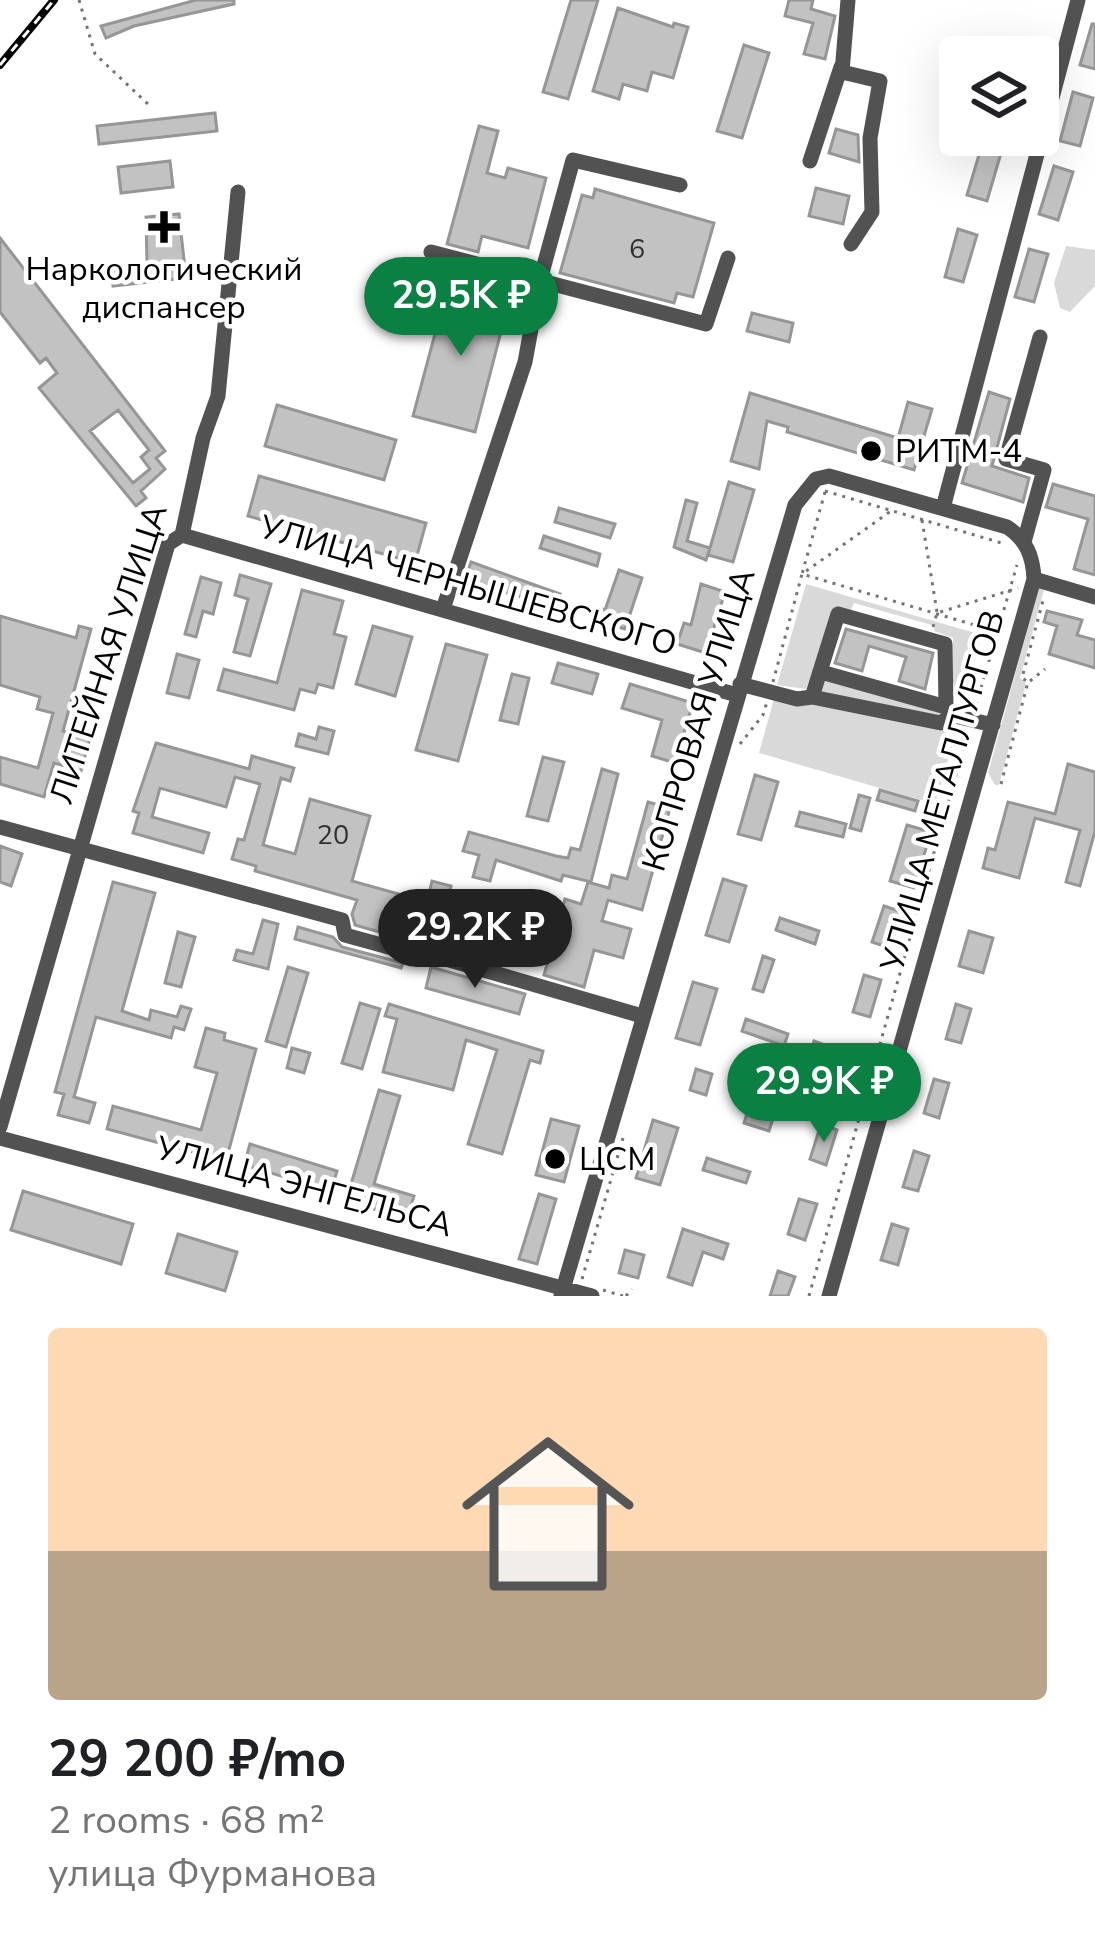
<!DOCTYPE html>
<meta charset="utf-8">
<style>
body{margin:0;font-family:"Nunito Sans",sans-serif;background:#f6f6f6;color:#202124;height:100vh;display:flex;flex-direction:column;font-size:45px;white-space:nowrap}
*{box-sizing:border-box;margin:0}
p{font-size:39px;color:#757577}
.icon{flex:none;width:66px;height:66px;fill:none;stroke:currentColor;stroke-width:2;stroke-linecap:round;stroke-linejoin:round}
.map{position:relative;height:1296px;overflow:hidden}
.drawer{display:flex;flex-direction:column;background:#fff;flex:1}
.drawer>*{flex:none}
.tools{position:absolute;left:939px;top:36px;display:grid;gap:24px}
.tools a{display:grid;place-items:center;width:120px;height:120px;border-radius:12px;background:#fff;box-shadow:0 12px 48px #0002;font-size:60px}
.price{position:absolute;translate:-50% -102px;padding:0 27px;border-radius:42px;background:#0b8043;color:#fff;font-size:39px;line-height:78px;filter:drop-shadow(0 3px 6px #0008)}
.price::after{content:'';position:absolute;left:50%;top:72px;width:36px;height:27px;margin-left:-18px;background:inherit;clip-path:polygon(0 0,100% 0,50% 100%)}
.price.current{background:#222;color:#fff}
ul{padding:0;list-style:none}
li{display:grid;align-content:center;gap:24px;height:636px;padding:0 48px}
li+li{border-top:3px solid #e0e0e0}
li span{display:grid;place-items:center;height:372px;border-radius:12px;color:#555}
li>.icon{margin-inline-start:auto}
span .icon{width:216px;height:216px;fill:#fffc;stroke-width:1}
li b{font-size:51px}
.map>svg:first-child{display:block}
.green{fill:#d9d9d9}
.building{fill:#c2c2c2;stroke:#969696;stroke-width:3;fill-rule:evenodd}
.lines{fill:none;stroke-linecap:round;stroke-linejoin:round}
.path{stroke:#747474;stroke-width:3;stroke-dasharray:3 6;stroke-linecap:butt}
.minor{stroke:#525252;stroke-width:15}
.rail-casing{stroke:#000;stroke-width:8}
.rail{stroke:#fff;stroke-width:3;stroke-dasharray:9;stroke-linecap:butt}
.poi-dot{fill:#000;stroke:#fff;stroke-width:4.5}
.labels{text-anchor:middle;dominant-baseline:central;stroke-width:9;stroke-linejoin:round;paint-order:stroke}
.number-label{font-size:27px;fill:#303030}
.poi-label{font-size:33px;fill:#000;stroke:#fff;text-anchor:start}
.street-label{font-size:33px;fill:#000;stroke:#fff}
</style>
<div class="map">
<svg width="1095" height="1296" viewBox="0 0 1095 1296">
<rect width="100%" height="100%" fill="#fff"/>
<path class="green" d="M 1066,246 L 1095,250 L 1095,286 L 1070,312 L 1060,308 L 1054,283 Z
M 806,584 L 982,635 L 962,707 L 952,680 L 953,638 L 934,631 L 935,626 L 854,603 L 850,612 L 836,608 L 806,689 L 777,685 Z
M 1039,588 L 1044,590 L 1020,678 L 1026,683 L 999,785 L 995,785 L 988,773 Z
M 826,678 L 942,713 L 942,716 L 821,696 L 818,684 Z
M 775,695 L 959,723 L 935,804 L 759,753 Z"/>
<path class="building" d="M 196,0 L 234,0 L 234,4 L 134,26 L 106,38 L 101,26 Z
M 571,0 L 598,0 L 568,99 L 543,92 Z
M 789,0 L 813,0 L 811,9 L 835,16 L 825,59 L 804,54 L 813,23 L 785,16 Z
M 618,8 L 673,27 L 674,23 L 688,27 L 673,78 L 652,72 L 647,91 L 623,84 L 619,99 L 593,91 Z
M 1092,24 L 1095,24 L 1095,69 L 1080,65 Z
M 744,45 L 769,53 L 742,138 L 717,131 Z
M 1073,92 L 1093,98 L 1080,146 L 1060,141 Z
M 215,113 L 217,131 L 99,144 L 97,126 Z
M 479,126 L 498,131 L 487,173 L 505,178 L 508,168 L 546,178 L 528,248 L 482,236 L 478,252 L 447,244 Z
M 836,129 L 858,135 L 859,162 L 829,153 Z
M 981,148 L 1001,153 L 987,201 L 967,195 Z
M 170,161 L 173,187 L 121,193 L 118,167 Z
M 1054,166 L 1073,172 L 1058,220 L 1039,214 Z
M 816,188 L 849,196 L 843,224 L 809,216 Z
M 595,189 L 714,223 L 693,297 L 677,293 L 674,303 L 560,273 L 582,195 L 593,198 Z
M 179,214 L 186,278 L 113,286 L 111,268 L 147,264 L 146,217 Z
M 958,229 L 977,235 L 963,282 L 945,277 Z
M 0,238 L 165,451 L 156,458 L 165,469 L 141,491 L 146,498 L 136,506 L 39,388 L 57,373 L 46,358 L 40,363 L 0,312 ZM 118,410 L 149,450 L 141,457 L 150,469 L 133,483 L 90,431 Z
M 1029,249 L 1048,254 L 1034,302 L 1015,297 Z
M 448,285 L 509,301 L 475,432 L 413,416 Z
M 752,313 L 793,323 L 789,342 L 747,331 Z
M 989,392 L 1010,399 L 992,466 L 1029,478 L 1023,502 L 962,483 Z
M 750,393 L 898,438 L 908,402 L 932,409 L 914,470 L 787,432 L 788,427 L 767,421 L 759,469 L 731,461 Z
M 277,405 L 396,440 L 384,480 L 265,446 Z
M 259,476 L 426,523 L 415,563 L 248,516 Z
M 729,482 L 754,490 L 733,562 L 708,555 Z
M 1053,484 L 1095,496 L 1095,575 L 1074,569 L 1088,519 L 1046,507 Z
M 686,500 L 697,503 L 687,541 L 710,548 L 706,560 L 674,547 Z
M 559,508 L 615,524 L 610,538 L 555,522 Z
M 544,536 L 600,554 L 597,566 L 540,548 Z
M 471,562 L 560,594 L 556,607 L 465,581 Z
M 619,570 L 642,578 L 625,629 L 595,619 L 599,608 L 605,610 Z
M 240,575 L 271,584 L 250,656 L 234,652 L 248,599 L 235,595 Z
M 201,577 L 221,583 L 213,614 L 203,611 L 196,637 L 185,634 Z
M 701,584 L 725,592 L 706,653 L 677,644 L 684,623 L 691,625 Z
M 302,590 L 343,601 L 334,634 L 346,637 L 333,688 L 318,684 L 315,693 L 300,689 L 294,710 L 218,690 L 224,669 L 277,683 Z
M 1047,611 L 1082,620 L 1077,635 L 1095,640 L 1095,668 L 1049,654 L 1057,626 L 1044,622 Z
M 0,616 L 76,638 L 79,626 L 91,629 L 63,731 L 90,738 L 81,771 L 54,763 L 44,797 L 0,784 L 0,757 L 38,768 L 53,713 L 37,709 L 40,697 L 0,685 Z
M 373,626 L 412,637 L 395,696 L 356,684 Z
M 846,629 L 933,653 L 925,689 L 899,681 L 906,657 L 869,646 L 862,671 L 835,663 Z
M 446,644 L 487,655 L 458,761 L 416,750 Z
M 177,654 L 199,660 L 189,698 L 167,693 Z
M 558,663 L 598,674 L 592,694 L 552,683 Z
M 512,674 L 529,678 L 518,724 L 500,720 Z
M 630,684 L 693,703 L 675,763 L 652,756 L 662,720 L 622,708 Z
M 319,727 L 334,731 L 328,754 L 296,746 L 299,734 L 316,739 Z
M 156,743 L 249,769 L 252,756 L 294,768 L 290,781 L 281,778 L 263,845 L 295,854 L 310,799 L 370,816 L 352,881 L 427,902 L 432,881 L 451,886 L 441,924 L 422,919 L 414,942 L 355,925 L 352,914 L 357,900 L 255,871 L 256,866 L 232,859 L 238,839 L 244,840 L 260,784 L 235,777 L 226,807 L 160,788 L 152,817 L 209,833 L 203,853 L 133,833 L 139,813 L 133,811 Z
M 543,757 L 564,762 L 548,821 L 527,816 Z
M 1068,764 L 1095,772 L 1095,831 L 1080,886 L 1066,882 L 1080,830 L 1035,818 L 1019,878 L 983,868 L 988,848 L 995,850 L 1008,802 L 1055,814 Z
M 602,769 L 618,774 L 591,882 L 563,875 L 561,881 L 496,860 L 490,881 L 473,877 L 479,855 L 463,851 L 469,832 L 556,856 L 568,858 L 571,848 L 580,850 Z
M 755,775 L 778,782 L 761,840 L 738,834 Z
M 880,790 L 918,801 L 915,811 L 877,800 Z
M 859,795 L 870,798 L 861,831 L 850,828 Z
M 648,802 L 670,808 L 642,910 L 608,900 L 602,921 L 631,929 L 623,958 L 594,950 L 584,987 L 544,975 L 565,899 L 581,904 L 588,882 L 609,888 L 612,875 L 627,879 Z
M 800,812 L 846,824 L 843,837 L 796,826 Z
M 907,825 L 931,832 L 914,888 L 890,881 Z
M 0,846 L 22,854 L 11,886 L 0,882 Z
M 723,879 L 746,886 L 729,942 L 706,935 Z
M 113,882 L 155,893 L 122,1011 L 149,1020 L 151,1010 L 177,1017 L 181,1006 L 191,1009 L 184,1030 L 174,1027 L 171,1038 L 96,1017 L 74,1097 L 95,1103 L 89,1123 L 58,1115 L 64,1094 L 55,1092 Z
M 884,906 L 902,912 L 890,948 L 872,942 Z
M 780,918 L 819,931 L 815,944 L 776,930 Z
M 263,920 L 278,924 L 268,969 L 234,960 L 237,950 L 253,954 Z
M 298,927 L 333,937 L 342,947 L 403,963 L 401,968 L 295,939 Z
M 969,931 L 993,938 L 983,973 L 959,966 Z
M 178,932 L 195,937 L 181,987 L 165,983 Z
M 763,956 L 774,960 L 763,992 L 753,989 Z
M 288,967 L 308,973 L 286,1047 L 266,1041 Z
M 431,967 L 525,994 L 519,1014 L 426,988 Z
M 864,975 L 881,980 L 870,1017 L 853,1012 Z
M 693,982 L 717,989 L 700,1045 L 676,1038 Z
M 360,1003 L 380,1009 L 362,1069 L 342,1063 Z
M 389,1004 L 543,1051 L 540,1063 L 530,1060 L 502,1154 L 468,1144 L 497,1050 L 466,1040 L 453,1090 L 383,1072 L 397,1019 L 385,1016 Z
M 956,1004 L 971,1009 L 961,1043 L 946,1039 Z
M 746,1019 L 788,1034 L 784,1046 L 742,1031 Z
M 206,1028 L 225,1033 L 224,1040 L 256,1049 L 226,1161 L 107,1129 L 113,1106 L 201,1130 L 217,1073 L 195,1067 Z
M 814,1041 L 822,1044 L 812,1073 L 820,1075 L 818,1083 L 786,1074 L 789,1066 L 804,1070 Z
M 292,1048 L 310,1053 L 304,1073 L 287,1068 Z
M 842,1051 L 859,1056 L 848,1092 L 831,1087 Z
M 696,1069 L 712,1074 L 706,1095 L 690,1090 Z
M 934,1079 L 949,1083 L 939,1118 L 924,1113 Z
M 757,1082 L 782,1089 L 769,1131 L 744,1123 Z
M 379,1090 L 400,1096 L 374,1184 L 414,1196 L 407,1219 L 346,1201 Z
M 551,1119 L 579,1126 L 564,1182 L 536,1175 Z
M 653,1120 L 678,1128 L 660,1185 L 636,1178 Z
M 821,1124 L 837,1130 L 826,1165 L 810,1159 Z
M 250,1144 L 337,1171 L 331,1191 L 244,1165 Z
M 914,1151 L 929,1156 L 918,1191 L 903,1187 Z
M 707,1158 L 750,1172 L 746,1183 L 703,1170 Z
M 23,1191 L 133,1224 L 121,1264 L 11,1230 Z
M 539,1194 L 556,1199 L 537,1264 L 519,1259 Z
M 799,1199 L 817,1204 L 805,1240 L 788,1234 Z
M 892,1224 L 908,1229 L 898,1265 L 881,1260 Z
M 683,1229 L 728,1244 L 723,1259 L 703,1252 L 692,1285 L 668,1277 Z
M 178,1234 L 237,1252 L 225,1291 L 166,1273 Z
M 625,1250 L 644,1255 L 638,1278 L 619,1273 Z
M 778,1271 L 795,1277 L 788,1296 L 770,1296 Z"/>
<g class="lines">
<path class="path" d="M 79,0 L 95,54 L 149,105
M 825,491 L 1005,544
M 825,492 L 802,574 L 1005,634
M 922,520 L 937,612
M 933,627 L 937,613 L 1018,588
M 1030,681 L 1045,669
M 773,682 L 802,574 L 891,511
M 976,705 L 1017,565
M 740,744 L 763,715 L 767,702
M 1001,784 L 1028,682 L 1022,678 L 1044,597
M 582,1279 L 623,1138
M 603,1290 L 623,1296
M 626,1296 L 632,1289
M 809,1296 L 968,732"/>
<path class="minor" d="M 848,0 L 842,72 L 880,81 L 870,138 L 872,212 L 851,244
M 810,161 L 841,67
M 431,252 L 706,324 L 728,258
M 943,508 L 1078,0
M 182,535 L 737,695
M 1024,542 L 1044,470 L 1006,459 L 1040,337
M 443,609 L 525,362 L 540,280 L 573,160 L 680,185
M 821,672 L 946,707
M 740,684 L 797,699 L 812,697 L 941,723 L 951,715 L 993,725
M 812,697 L 838,614 L 945,644 L 946,707 L 951,715
M 0,827 L 342,920 L 345,935 L 414,954 L 422,952 L 642,1016
M 0,1127 L 168,544 L 182,535 L 203,438 L 218,396 L 238,192
M 0,1138 L 592,1296
M 561,1296 L 795,505 L 816,479 L 829,476 L 1007,527 C 1027,540 1033,557 1034,579 L 1095,597
M 829,1296 L 1034,579"/>
<defs>
<path id="rail" d="M 0,65 L 54,0"/>
</defs>
<use href="#rail" class="rail-casing"/>
<use href="#rail" class="rail"/>
</g>
<g class="poi-dot">
<path d="M158 209h12v12h12v12h-12v12h-12v-12h-12v-12h12z"/>
<circle cx="871" cy="451" r="12"/>
<circle cx="555" cy="1159" r="12"/>
</g>
<g class="labels">
<g class="number-label">
<text x="637" y="249">6</text>
<text x="333" y="835">20</text>
</g>
<g class="poi-label">
<text x="164" y="269" text-anchor="middle">Наркологический<tspan x="164" dy="38">диспансер</tspan></text>
<text x="895" y="451">РИТМ-4</text>
<text x="579" y="1159">ЦСМ</text>
</g>
<g class="street-label">
<text transform="translate(468 586) rotate(16)">УЛИЦА ЧЕРНЫШЕВСКОГО</text>
<text transform="translate(109 654) rotate(-72)">ЛИТЕЙНАЯ УЛИЦА</text>
<text transform="translate(699 720) rotate(-73)">КОПРОВАЯ УЛИЦА</text>
<text transform="translate(943 791) rotate(-74)">УЛИЦА МЕТАЛЛУРГОВ</text>
<text transform="translate(304 1187) rotate(15)">УЛИЦА ЭНГЕЛЬСА</text>
</g>
</g>
</svg>
<div class="tools">
<a><svg class="icon" aria-label="layers" viewBox="0 0 24 24"><path d="M12 4l9 5-9 5-9-5zM3 14l9 5 9-5"/></svg></a>
</div>
<b class="price" style="left:461px;top:359px">29.5K ₽</b>
<b class="price current" style="left:475px;top:991px">29.2K ₽</b>
<b class="price" style="left:824px;top:1145px">29.9K ₽</b>
</div>
<section class="drawer">
<ul>
<li><span style="background:linear-gradient(#ffd9b3 60%,#b9a48a 0)"><svg class="icon" aria-label="home" viewBox="0 0 24 24"><path d="M3 11l9-7 9 7M6 9v11h12V9"/></svg></span><div><b>29 200 ₽/mo</b><p>2 rooms · 68 m²</p><p>улица Фурманова</p></div></li>
</ul>
</section>
